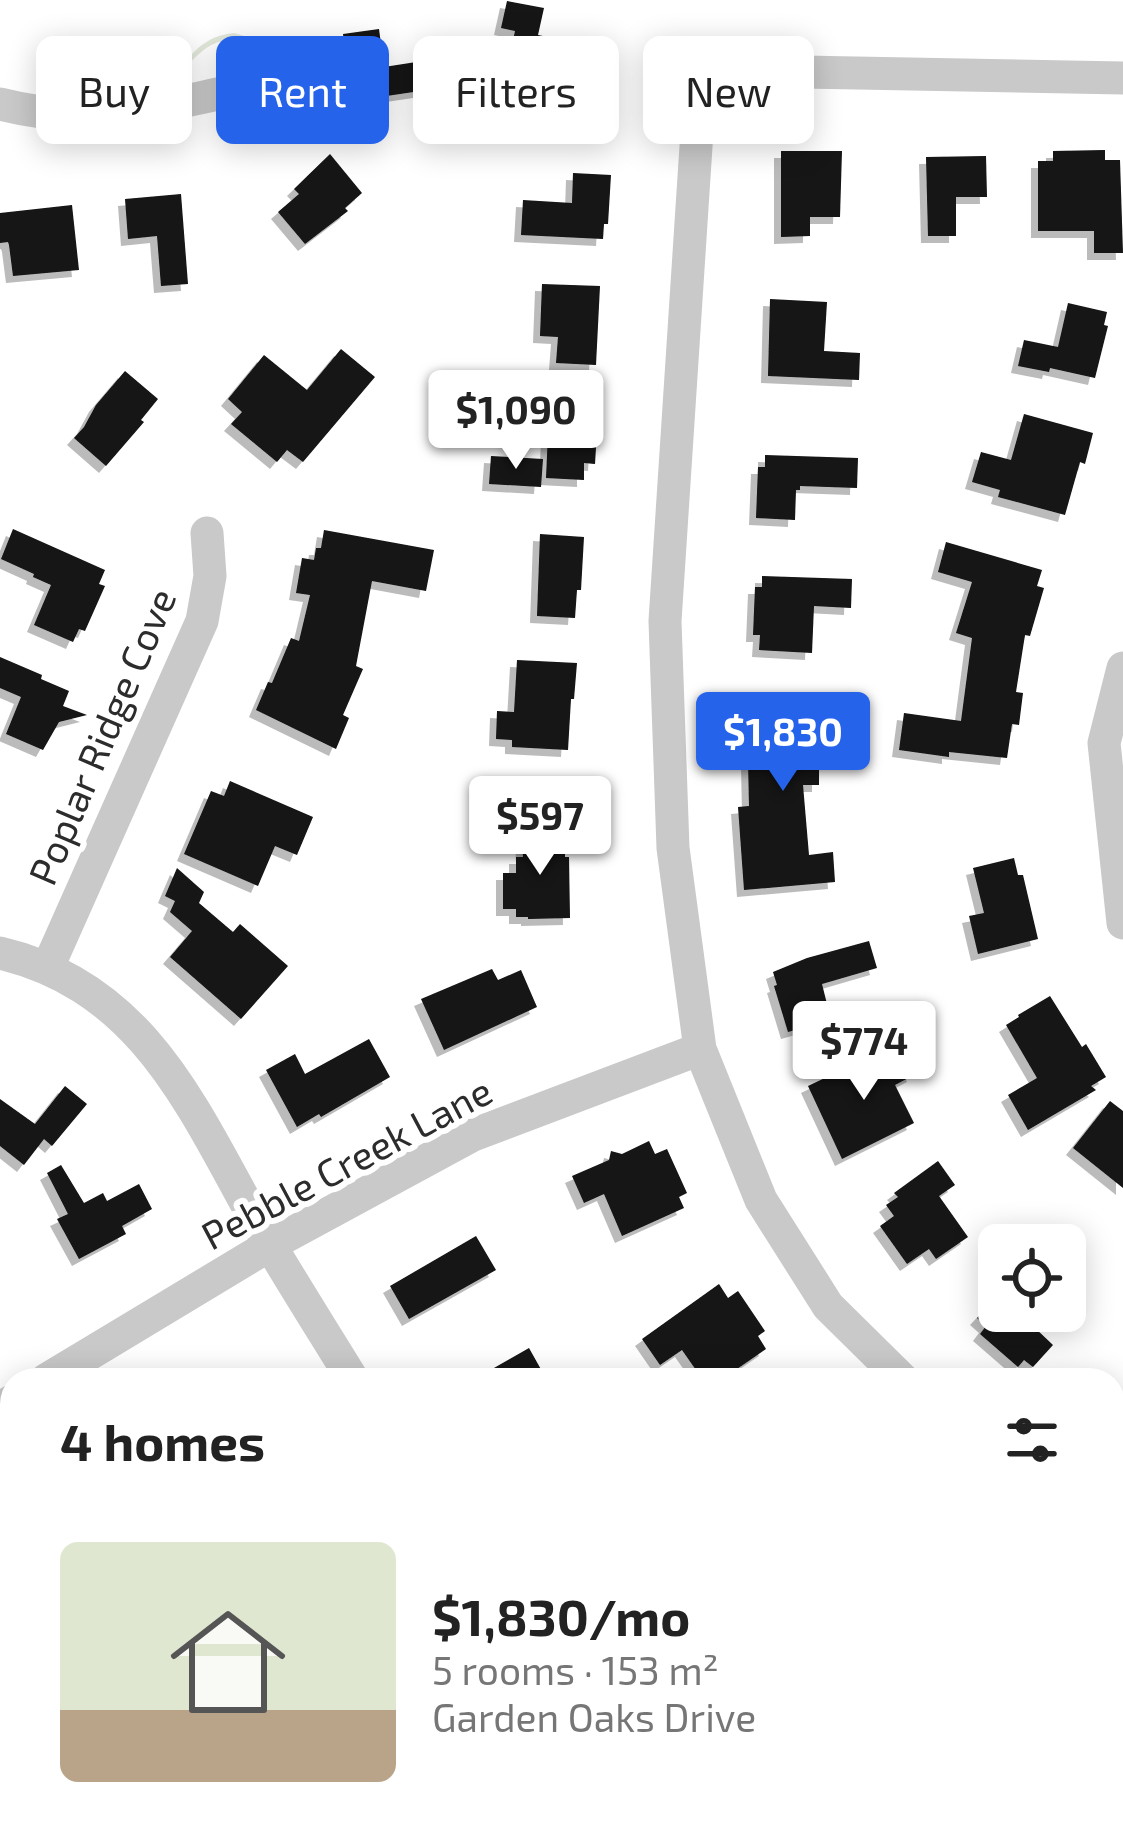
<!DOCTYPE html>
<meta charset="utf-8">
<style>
body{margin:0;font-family:"Exo 2",sans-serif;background:#f2f2f2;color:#222;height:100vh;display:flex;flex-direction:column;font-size:45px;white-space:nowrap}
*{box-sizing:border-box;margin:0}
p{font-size:39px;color:#767676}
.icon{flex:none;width:66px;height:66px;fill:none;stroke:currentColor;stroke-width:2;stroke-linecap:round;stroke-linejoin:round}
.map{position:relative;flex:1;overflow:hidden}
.drawer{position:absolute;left:0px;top:1368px;width:1125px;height:468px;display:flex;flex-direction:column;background:#fff;border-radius:36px 36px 0 0;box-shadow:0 6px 30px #0003}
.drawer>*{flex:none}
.top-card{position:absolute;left:36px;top:36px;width:1053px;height:108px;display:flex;gap:24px}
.fabs{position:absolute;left:978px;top:1224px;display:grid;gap:24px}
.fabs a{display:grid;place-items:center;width:108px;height:108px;border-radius:18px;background:#fff;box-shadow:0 6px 30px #0003;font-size:60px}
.price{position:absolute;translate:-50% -102px;padding:0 27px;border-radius:12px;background:#fff;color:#222;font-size:39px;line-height:78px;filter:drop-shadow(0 3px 6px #0008)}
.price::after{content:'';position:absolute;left:50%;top:72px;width:36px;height:27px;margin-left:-18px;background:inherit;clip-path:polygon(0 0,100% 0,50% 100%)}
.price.active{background:#2563eb;color:#fff}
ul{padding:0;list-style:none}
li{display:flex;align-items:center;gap:36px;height:300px;padding:0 60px}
li span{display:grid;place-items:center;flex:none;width:336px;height:240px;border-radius:18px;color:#555}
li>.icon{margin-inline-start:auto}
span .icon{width:144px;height:144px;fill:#fffc;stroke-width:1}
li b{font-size:51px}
h2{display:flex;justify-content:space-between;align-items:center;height:144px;padding:0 60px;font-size:51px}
.pill{padding:0 42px;border-radius:18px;background:#fff;box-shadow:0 6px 30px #0003;font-size:42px;line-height:108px}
.pill.active{background:#2563eb;color:#fff}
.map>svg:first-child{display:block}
.green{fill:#e2e8da}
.building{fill:#131313;filter:url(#shadow)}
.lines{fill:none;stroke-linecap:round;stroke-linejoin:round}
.minor{stroke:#c9c9c9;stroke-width:33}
.labels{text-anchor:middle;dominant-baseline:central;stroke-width:12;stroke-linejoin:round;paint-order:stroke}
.street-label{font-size:39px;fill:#2c2c2c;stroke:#fff}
</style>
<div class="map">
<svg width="1123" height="1836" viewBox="0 0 1123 1836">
<defs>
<filter id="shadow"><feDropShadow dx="-7" dy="7" stdDeviation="0" flood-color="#0004"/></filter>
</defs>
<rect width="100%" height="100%" fill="#fff"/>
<path class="green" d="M 234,33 L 255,39 L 252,44 C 201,28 198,68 161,84 C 140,93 116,95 94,97 L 94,91 C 116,89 141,88 161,78 C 192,63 195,37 234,33 Z"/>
<path class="building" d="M 507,1 L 544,8 L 538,35 L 577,43 L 573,69 L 577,69 L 573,91 L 560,88 L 557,101 L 523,94 L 524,73 L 507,69 L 515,31 L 501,28 Z
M 379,29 L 384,67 L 442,58 L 447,87 L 373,98 L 370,83 L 350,86 L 343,34 Z
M 1105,150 L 1105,160 L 1120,160 L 1123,253 L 1094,253 L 1094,231 L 1038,231 L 1038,161 L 1053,161 L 1053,151 Z
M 781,151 L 842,151 L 840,217 L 810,217 L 810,236 L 781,237 Z
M 330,154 L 362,193 L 345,208 L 348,211 L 305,244 L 278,212 L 299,194 L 294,189 Z
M 986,156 L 987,197 L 956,197 L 956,236 L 928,236 L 926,157 Z
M 573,173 L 611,175 L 608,224 L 604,224 L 603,239 L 521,235 L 523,200 L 572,203 Z
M 181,194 L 188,284 L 161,286 L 157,236 L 128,239 L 125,199 Z
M 72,205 L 79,270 L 13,276 L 9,245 L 8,242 L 0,243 L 0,213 Z
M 542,284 L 600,286 L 596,365 L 556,363 L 558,337 L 540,336 Z
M 770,299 L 827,302 L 824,351 L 860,353 L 859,380 L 768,376 Z
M 1068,303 L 1107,312 L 1104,325 L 1108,326 L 1095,378 L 1050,368 L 1049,372 L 1018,366 L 1024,340 L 1058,347 Z
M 341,349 L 375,377 L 303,462 L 287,450 L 277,462 L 231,424 L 242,412 L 228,399 L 264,355 L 307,390 Z
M 125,371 L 158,399 L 141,420 L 144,422 L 106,466 L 74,438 L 84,427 L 96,405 Z
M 549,411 L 598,414 L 595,464 L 584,463 L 584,480 L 546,478 Z
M 1024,414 L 1093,433 L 1085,464 L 1080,462 L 1065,515 L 998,497 L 1000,490 L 972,482 L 981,452 L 1011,460 Z
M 765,455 L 858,458 L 857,488 L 800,486 L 800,490 L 796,490 L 795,520 L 756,518 L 758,467 L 765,467 Z
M 491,456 L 543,459 L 541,487 L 489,484 Z
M 13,529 L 105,570 L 99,584 L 105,586 L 85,631 L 79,629 L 73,642 L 34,625 L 51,585 L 33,577 L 34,574 L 1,559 Z
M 324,530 L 434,550 L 426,591 L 372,581 L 356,666 L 363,669 L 343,715 L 349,718 L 336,749 L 256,710 L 268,682 L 272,683 L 291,638 L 299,641 L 310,595 L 296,593 L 302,558 L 314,560 L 316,548 L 321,548 Z
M 540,534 L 584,537 L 581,590 L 577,590 L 575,618 L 537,616 Z
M 946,542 L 1042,570 L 1037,586 L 1044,588 L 1030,636 L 1025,635 L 1016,692 L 1023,693 L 1019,725 L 1012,724 L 1007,758 L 949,752 L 949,757 L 899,750 L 904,713 L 961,721 L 972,638 L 956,633 L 972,582 L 938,572 Z
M 762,576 L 852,579 L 851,608 L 814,606 L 812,653 L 759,650 L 760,635 L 753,635 L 755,587 L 762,587 Z
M 0,657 L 42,675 L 41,679 L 69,691 L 63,706 L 87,715 L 59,722 L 43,750 L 6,734 L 21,697 L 0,688 Z
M 517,660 L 577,663 L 574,699 L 571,699 L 568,750 L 512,747 L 512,740 L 496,739 L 497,711 L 514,712 Z
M 801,698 L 839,698 L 838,729 L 819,729 L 819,785 L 803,785 L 809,855 L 833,852 L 835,882 L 744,890 L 738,807 L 749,806 L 747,716 L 751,716 L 751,704 L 801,705 Z
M 230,781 L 313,817 L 297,855 L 275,846 L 258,886 L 184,854 L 211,791 L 224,796 Z
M 522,831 L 565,831 L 565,857 L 569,857 L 570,918 L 528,919 L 528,917 L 516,917 L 516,909 L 503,909 L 503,873 L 516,873 L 516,857 L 523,857 Z
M 1014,858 L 1018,875 L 1023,875 L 1038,939 L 978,954 L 969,916 L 984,913 L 973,868 Z
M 177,868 L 204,892 L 199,903 L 233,932 L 240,924 L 288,966 L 241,1019 L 170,957 L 192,931 L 170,912 L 175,901 L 165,896 Z
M 869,941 L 877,968 L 822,984 L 831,1020 L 788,1032 L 774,986 L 777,985 L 773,972 L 807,958 Z
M 492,969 L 498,980 L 521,970 L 537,1007 L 444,1050 L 421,999 Z
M 1050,996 L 1082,1047 L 1086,1044 L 1106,1077 L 1091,1086 L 1096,1090 L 1028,1130 L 1008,1095 L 1037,1078 L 1006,1025 L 1019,1017 L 1018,1015 Z
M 369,1039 L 390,1077 L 321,1117 L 319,1114 L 297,1127 L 266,1070 L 295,1054 L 305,1074 Z
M 903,1051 L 914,1075 L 895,1085 L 914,1123 L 842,1159 L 808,1086 L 869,1057 L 873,1066 Z
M 65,1086 L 87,1104 L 52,1146 L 44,1139 L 24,1165 L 0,1146 L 0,1099 L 35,1124 Z
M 1110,1101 L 1123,1111 L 1123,1188 L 1073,1148 Z
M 649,1141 L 655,1154 L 667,1149 L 687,1193 L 679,1197 L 684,1208 L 622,1236 L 604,1194 L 584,1203 L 572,1176 L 609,1160 L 611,1151 L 622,1154 Z
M 938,1161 L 955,1185 L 939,1196 L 968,1237 L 936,1259 L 929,1249 L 907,1264 L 880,1226 L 894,1216 L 886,1205 L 898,1197 L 894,1193 Z
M 61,1165 L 84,1203 L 103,1193 L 107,1201 L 139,1184 L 152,1209 L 122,1226 L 126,1234 L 79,1259 L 57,1219 L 68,1214 L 47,1173 Z
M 476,1236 L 496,1270 L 409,1319 L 390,1286 Z
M 719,1284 L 728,1298 L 738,1291 L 765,1331 L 758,1336 L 766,1349 L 721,1380 L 703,1380 L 682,1350 L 660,1365 L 642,1339 Z
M 999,1295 L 999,1311 L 1017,1311 L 1053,1345 L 1033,1367 L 1024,1360 L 1018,1367 L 980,1334 L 986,1326 L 977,1318 Z
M 529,1348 L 543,1373 L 530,1380 L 473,1380 Z"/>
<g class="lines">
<path class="minor" d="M 0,104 C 89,127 145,109 232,91
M 1123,668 L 1104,743 L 1123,923
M 0,953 C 143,987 192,1107 257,1223 C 288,1276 321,1328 353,1380
M 48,967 L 202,621 L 210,576 L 207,533
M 46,1380 L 270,1245 L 473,1135 L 700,1049
M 903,1380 L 828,1306 L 761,1200 L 700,1049 L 673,848 L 665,621 L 701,70 L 1123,78
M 0,1408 L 12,1401
M 1113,1547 L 1123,1554
M 764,1824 L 780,1836"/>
</g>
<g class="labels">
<g class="street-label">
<text transform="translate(101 736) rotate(-67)">Poplar Ridge Cove</text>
<text transform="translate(346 1162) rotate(-28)">Pebble Creek Lane</text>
</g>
</g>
</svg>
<div class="fabs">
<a><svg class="icon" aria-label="locate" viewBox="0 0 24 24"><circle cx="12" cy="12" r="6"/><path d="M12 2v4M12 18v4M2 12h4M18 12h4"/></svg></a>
</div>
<b class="price" style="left:516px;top:472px">$1,090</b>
<b class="price active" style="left:783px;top:794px">$1,830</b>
<b class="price" style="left:540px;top:878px">$597</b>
<b class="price" style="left:864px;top:1103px">$774</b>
<div class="top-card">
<a class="pill">Buy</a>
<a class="pill active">Rent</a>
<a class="pill">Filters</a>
<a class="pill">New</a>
</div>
<section class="drawer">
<h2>4 homes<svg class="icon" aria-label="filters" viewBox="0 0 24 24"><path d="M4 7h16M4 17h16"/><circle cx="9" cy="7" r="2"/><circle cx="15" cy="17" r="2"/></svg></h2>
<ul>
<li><span style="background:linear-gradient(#dfe7d0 70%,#b9a48a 0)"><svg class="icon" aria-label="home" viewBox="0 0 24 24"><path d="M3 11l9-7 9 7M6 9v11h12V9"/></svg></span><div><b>$1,830/mo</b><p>5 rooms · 153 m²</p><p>Garden Oaks Drive</p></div></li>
</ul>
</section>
</div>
